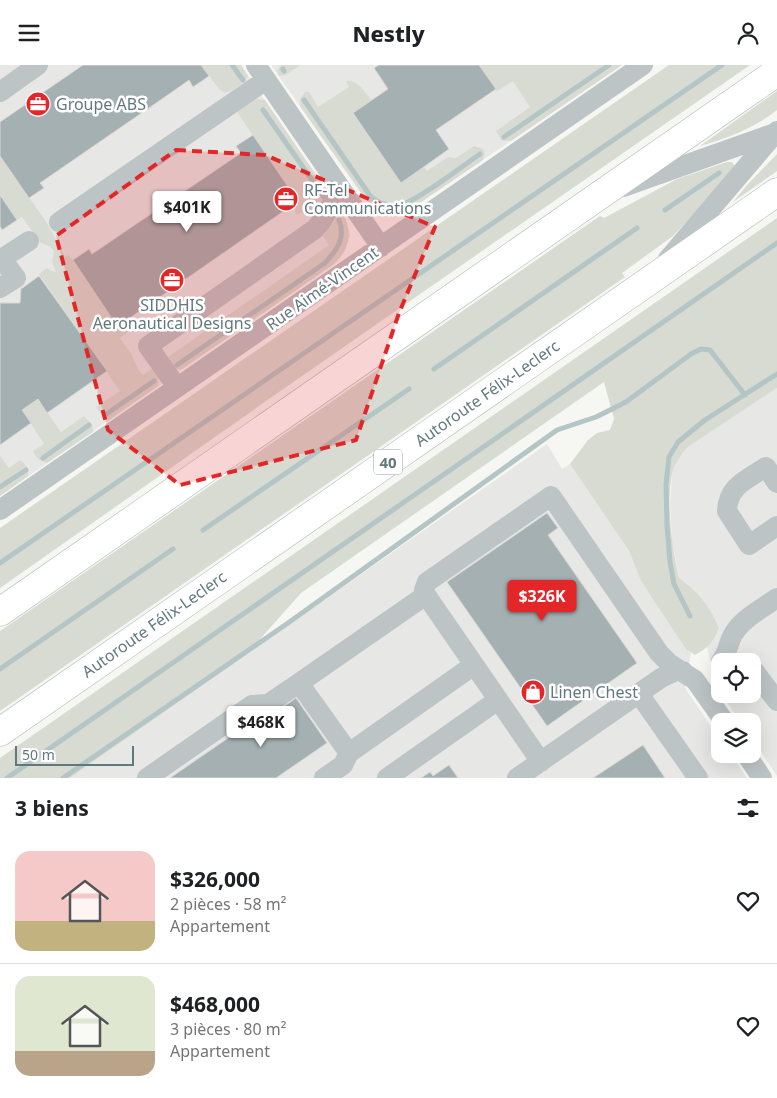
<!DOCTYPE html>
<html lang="fr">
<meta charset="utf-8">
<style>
body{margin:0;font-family:"Noto Sans",sans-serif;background:#f6f6f6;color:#202124;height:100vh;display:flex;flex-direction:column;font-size:19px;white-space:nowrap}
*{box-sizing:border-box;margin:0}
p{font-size:16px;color:#757577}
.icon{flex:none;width:28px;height:28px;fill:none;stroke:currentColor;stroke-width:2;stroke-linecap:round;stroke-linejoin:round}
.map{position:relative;height:713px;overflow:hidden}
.drawer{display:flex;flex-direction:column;background:#fff;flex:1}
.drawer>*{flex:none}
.fabs{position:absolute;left:711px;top:588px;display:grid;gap:10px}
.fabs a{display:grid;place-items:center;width:50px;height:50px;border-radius:10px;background:#fff;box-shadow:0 5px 20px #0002;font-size:25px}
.scale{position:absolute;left:15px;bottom:12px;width:119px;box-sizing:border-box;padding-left:5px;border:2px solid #61797e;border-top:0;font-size:14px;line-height:18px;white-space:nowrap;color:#61797e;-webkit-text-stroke:4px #fff;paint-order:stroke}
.price{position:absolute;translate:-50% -42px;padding:0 11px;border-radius:5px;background:#fff;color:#222;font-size:16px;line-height:32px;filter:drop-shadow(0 1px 2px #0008)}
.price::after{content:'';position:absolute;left:50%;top:30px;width:15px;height:11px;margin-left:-8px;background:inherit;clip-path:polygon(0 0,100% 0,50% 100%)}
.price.active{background:#e32728;color:#fff}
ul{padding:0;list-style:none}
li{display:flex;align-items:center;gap:15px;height:125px;padding:0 15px}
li+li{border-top:1px solid #e0e0e0}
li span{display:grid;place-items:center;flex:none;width:140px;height:100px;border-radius:15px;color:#555}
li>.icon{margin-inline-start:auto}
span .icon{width:60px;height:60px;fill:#fffc;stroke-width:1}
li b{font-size:21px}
h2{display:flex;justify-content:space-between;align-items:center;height:60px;padding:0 15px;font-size:21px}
header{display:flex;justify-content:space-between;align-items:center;height:65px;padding:0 15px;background:#fff;font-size:22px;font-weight:800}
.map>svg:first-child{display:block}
.built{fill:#e7e7e6}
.green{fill:#d8dbd2}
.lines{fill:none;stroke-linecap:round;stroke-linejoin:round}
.stream{stroke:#b3c5c5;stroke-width:5}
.building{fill:#a4b0b2;stroke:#d8d7d6}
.highway-casing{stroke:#b0b7b9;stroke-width:29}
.minor{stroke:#bdc4c6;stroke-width:20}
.highway{stroke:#fff;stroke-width:28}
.marked{fill:#e32728;fill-opacity:0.2;stroke:#e32728;stroke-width:4;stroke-dasharray:10 6;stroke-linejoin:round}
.labels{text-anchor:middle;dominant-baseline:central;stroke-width:5;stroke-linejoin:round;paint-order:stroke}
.shield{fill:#fff;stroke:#90a1a5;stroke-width:1}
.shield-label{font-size:15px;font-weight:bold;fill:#61797e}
.poi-label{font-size:16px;fill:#61797e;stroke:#fff;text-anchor:start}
.street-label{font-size:16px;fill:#61797e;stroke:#fff}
</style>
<header><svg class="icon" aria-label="menu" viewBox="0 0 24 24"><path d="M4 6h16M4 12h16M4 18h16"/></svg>Nestly<svg class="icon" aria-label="person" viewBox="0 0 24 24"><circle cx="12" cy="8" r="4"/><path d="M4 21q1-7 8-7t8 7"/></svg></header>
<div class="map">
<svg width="777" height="713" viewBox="0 0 777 713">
<rect width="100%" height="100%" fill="#f6f6f3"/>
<path class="built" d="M 0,0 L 241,0 L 345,153 L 350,170 L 345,186 L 334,199 L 0,431 Z
M 271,0 L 622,0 L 408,146 L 390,148 L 371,139 L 364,132 Z
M 777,323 L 777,711 L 753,674 L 752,656 L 740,656 L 721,629 L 752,629 L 752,596 L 720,596 L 720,628 L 717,624 L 700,552 L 679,513 L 672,476 L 670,439 L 672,409 L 677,396 L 688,382 Z
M 547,379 L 562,404 L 570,399 L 629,486 L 641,516 L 691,588 L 685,623 L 720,675 L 720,689 L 730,689 L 747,713 L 70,713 Z"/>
<path class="green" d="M 201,0 L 241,0 L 248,11 C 244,19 233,26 225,28 L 219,24 Z
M 281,0 L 301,0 L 285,10 L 279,11 L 277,6 Z
M 479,0 L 622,0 L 511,76 L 501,75 L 496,66 L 530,42 L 513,16 L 497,26 Z
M 669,0 L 750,0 L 279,327 L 0,523 L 0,463 Z
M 346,16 C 359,15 364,27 372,35 L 353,49 L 401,117 L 424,102 L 427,106 L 448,92 L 456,93 L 474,81 L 483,84 L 485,88 L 483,95 L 408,146 L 390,148 L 371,139 L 364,132 L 300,41 L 300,34 L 305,27 L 309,27 L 318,42 L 349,22 Z
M 777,26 L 777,45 C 754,63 728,73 700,81 Z
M 256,34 L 265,35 L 329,129 L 313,156 L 305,145 L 297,150 L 295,147 L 297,130 L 293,129 L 237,47 Z
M 777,89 L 777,106 L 733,137 L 748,119 Z
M 0,91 L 47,158 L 65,192 L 68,190 L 73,195 L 113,255 L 118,256 L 118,258 L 132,260 L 133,263 L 120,273 L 132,290 L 138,304 L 143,310 L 153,303 L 158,310 L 158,321 L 109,355 L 104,353 L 96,342 L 120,326 L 39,209 L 47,203 L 51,206 L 56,207 L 52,197 L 54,186 L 49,181 L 41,178 L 22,152 L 17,155 L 0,130 Z
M 727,97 L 732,97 L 734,100 L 733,108 L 673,171 L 622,208 L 625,212 L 0,646 L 0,566 L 600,151 L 604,153 L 677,114 Z
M 342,152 L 345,153 C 353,170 347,187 334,199 L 182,304 L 177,304 L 168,292 L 329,180 L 323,171 L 336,153 Z
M 777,153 L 777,323 L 688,382 C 681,390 675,398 672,409 C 666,439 672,483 679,513 C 699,528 709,540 719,563 C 714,576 708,583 695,590 L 686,584 L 641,516 L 629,486 L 570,399 L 588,375 L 597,368 L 610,365 L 614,354 L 604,317 L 301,528 L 246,590 L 70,713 L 0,713 L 0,693 Z
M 38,334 L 61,367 L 84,351 L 92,360 L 93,367 L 47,398 C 41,397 35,392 33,386 L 44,379 L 22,345 Z
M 0,391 L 9,403 L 20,395 C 26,399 29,404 28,411 L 0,431 Z"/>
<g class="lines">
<path class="stream" d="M 232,0 L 243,15
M 283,4 L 284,6
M 304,35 L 371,132 C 379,138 387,142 397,141 C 412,140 464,100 480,89
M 263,45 L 326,135
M 504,72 L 609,0
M 665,145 L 719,108
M 177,300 L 325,198 C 337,185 346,173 339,155
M 434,304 L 637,163
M 105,350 L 154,316
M 43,393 L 89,360
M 0,422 L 26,405
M 203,465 L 409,324
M 0,498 L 722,0
M 690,551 L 674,519 L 670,497 L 667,461 L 666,419 L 669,392 L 678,377 L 705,355 L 777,309
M 0,604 L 173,484
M 7,713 L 777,178
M 63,713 L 288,558 L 557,365 L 596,352 L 626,337 L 691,289 L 701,284 L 710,285 L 745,330"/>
</g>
<path class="building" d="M 83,0 L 201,0 L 209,11 L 193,22 L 189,15 L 175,25 L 40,118 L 44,123 L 29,133 L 0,91 L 0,57 Z
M 379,0 L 479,0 L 496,24 L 436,65 L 449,84 L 401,118 L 353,48 L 388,24 L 374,3 Z
M 253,70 L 293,129 L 291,141 L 124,257 L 113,255 L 73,195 L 89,184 L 92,189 L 241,88 L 236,81 Z
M 0,130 L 17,155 L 2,165 L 0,161 Z
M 39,211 L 107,306 L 47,348 L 38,334 L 22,345 L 31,358 L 0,380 L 0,238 L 20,238 L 21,224 Z
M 547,448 L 558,463 L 548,470 L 637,598 L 547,661 L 447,517 Z
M 296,633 L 327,678 L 276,713 L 170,713 L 263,649 L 266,654 Z
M 643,680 L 665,713 L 593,713 Z
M 449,700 L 458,713 L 421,713 L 430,707 L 433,711 Z"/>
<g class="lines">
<defs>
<path id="highway" d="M 0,547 L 777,7
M 0,667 L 777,127"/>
</defs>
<use href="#highway" class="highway-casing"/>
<path class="minor" d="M 256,0 L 381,182
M 0,27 L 38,0
M 623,122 L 775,68
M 59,157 L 266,15
M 668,194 L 777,66
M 0,195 L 29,176
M 0,223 L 16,213 L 2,194
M 177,322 L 148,281 L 315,164 L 321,157 L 332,139 L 344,128
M 777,418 L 766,402 C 746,415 728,421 727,446 L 749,480 L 777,461
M 0,445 L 643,0
M 721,596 C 728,588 728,577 734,568 C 743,553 763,543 777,533
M 752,603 L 777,636
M 639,629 L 698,713
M 349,688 L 299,618 L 426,530
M 746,689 L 762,713
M 541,697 L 426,530 L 424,525 L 427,517 L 551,431 L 659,588 L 670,599 L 695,615 L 724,656
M 147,713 L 252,640 L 268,639 L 299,618
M 324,713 L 343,700 L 349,688 L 474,600
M 387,713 L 498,635
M 517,713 L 661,613 L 676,606 L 683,606"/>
<use href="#highway" class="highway"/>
</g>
<path class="marked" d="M 176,85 L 265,90 L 435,162 L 399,248 L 356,375 L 180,420 L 108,365 L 56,171 Z"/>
<defs>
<symbol id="office-disc" viewBox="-11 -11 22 22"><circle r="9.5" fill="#e32728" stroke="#fff"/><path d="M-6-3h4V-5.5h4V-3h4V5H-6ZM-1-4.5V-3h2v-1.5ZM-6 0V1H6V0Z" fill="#fff"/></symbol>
<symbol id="shop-disc" viewBox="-11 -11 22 22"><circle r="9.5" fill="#e32728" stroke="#fff"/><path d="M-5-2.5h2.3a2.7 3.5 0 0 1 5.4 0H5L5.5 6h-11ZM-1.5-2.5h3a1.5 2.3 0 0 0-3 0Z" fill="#fff"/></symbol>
</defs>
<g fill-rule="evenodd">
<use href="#office-disc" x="24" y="25" width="28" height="28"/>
<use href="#office-disc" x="272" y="120" width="28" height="28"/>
<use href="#office-disc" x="158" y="201" width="28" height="28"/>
<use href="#shop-disc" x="519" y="613" width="28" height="28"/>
</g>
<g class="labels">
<rect class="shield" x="374" y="384.5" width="28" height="25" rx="4"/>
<g class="shield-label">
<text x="388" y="397">40</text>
</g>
<g class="poi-label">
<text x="56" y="39">Groupe ABS</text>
<text x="304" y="125">RF-Tel<tspan x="304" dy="18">Communications</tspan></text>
<text x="172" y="240" text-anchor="middle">SIDDHIS<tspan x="172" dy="18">Aeronautical Designs</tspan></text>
<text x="550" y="627">Linen Chest</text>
</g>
<g class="street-label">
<text transform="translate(322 223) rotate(-35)">Rue Aimé-Vincent</text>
<text transform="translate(487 328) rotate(-35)">Autoroute Félix-Leclerc</text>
<text transform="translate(154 559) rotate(-35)">Autoroute Félix-Leclerc</text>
</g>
</g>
</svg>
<div class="fabs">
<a><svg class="icon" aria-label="locate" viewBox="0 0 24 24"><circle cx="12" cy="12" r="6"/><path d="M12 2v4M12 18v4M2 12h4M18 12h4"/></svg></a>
<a><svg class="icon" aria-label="layers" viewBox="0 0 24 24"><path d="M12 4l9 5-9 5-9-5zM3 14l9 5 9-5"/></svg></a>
</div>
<div class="scale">50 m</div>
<b class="price" style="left:187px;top:168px">$401K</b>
<b class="price active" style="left:542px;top:557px">$326K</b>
<b class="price" style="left:261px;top:683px">$468K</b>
</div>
<section class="drawer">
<h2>3 biens<svg class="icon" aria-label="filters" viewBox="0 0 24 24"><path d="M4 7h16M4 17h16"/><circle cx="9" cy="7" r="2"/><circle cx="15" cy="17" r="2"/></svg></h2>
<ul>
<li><span style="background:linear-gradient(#f6c9c9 70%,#c2b280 0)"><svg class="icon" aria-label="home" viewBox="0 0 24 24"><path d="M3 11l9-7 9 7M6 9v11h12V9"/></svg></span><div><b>$326,000</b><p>2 pièces · 58 m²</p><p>Appartement</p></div><svg class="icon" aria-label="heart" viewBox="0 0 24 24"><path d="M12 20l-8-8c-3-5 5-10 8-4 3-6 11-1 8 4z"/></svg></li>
<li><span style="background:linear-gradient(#dfe7d0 75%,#b9a48a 0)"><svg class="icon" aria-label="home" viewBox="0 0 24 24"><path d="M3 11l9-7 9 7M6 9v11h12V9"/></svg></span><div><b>$468,000</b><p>3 pièces · 80 m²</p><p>Appartement</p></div><svg class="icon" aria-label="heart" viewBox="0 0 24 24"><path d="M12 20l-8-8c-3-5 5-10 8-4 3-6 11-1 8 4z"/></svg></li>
</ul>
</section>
